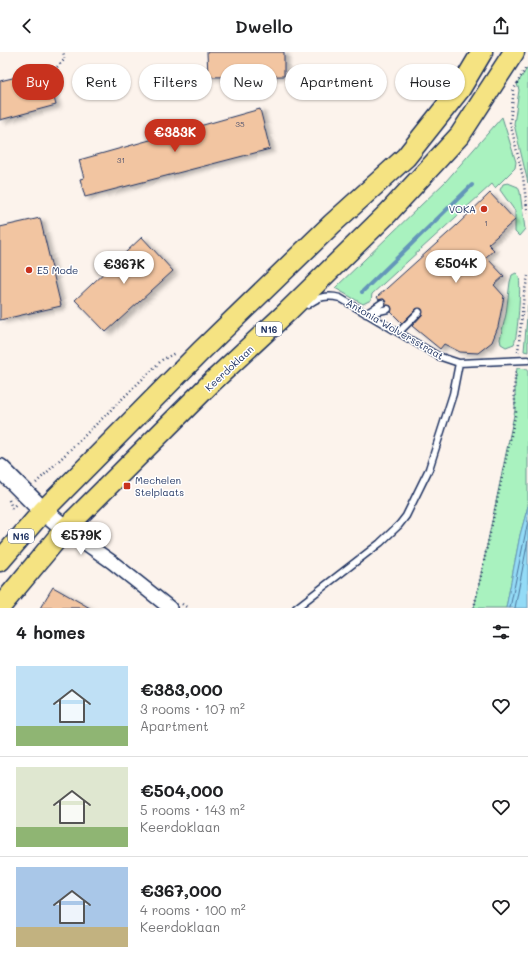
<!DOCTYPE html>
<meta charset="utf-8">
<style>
body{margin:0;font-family:Mali,sans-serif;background:#f2f2f2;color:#202124;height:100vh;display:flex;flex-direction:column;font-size:15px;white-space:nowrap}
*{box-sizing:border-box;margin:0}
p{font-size:13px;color:#757577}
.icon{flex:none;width:22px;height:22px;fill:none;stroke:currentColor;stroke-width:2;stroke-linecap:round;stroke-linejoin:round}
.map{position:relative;height:556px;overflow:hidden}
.panel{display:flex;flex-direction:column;background:#fff;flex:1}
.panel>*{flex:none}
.hud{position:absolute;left:12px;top:12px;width:504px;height:36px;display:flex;gap:8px}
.price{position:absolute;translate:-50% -34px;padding:0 9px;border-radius:14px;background:#fff;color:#222;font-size:13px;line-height:26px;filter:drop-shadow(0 1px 2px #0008)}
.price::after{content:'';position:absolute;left:50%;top:24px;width:12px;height:9px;margin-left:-6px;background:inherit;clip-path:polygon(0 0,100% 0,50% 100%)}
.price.active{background:#c8321e;color:#fff}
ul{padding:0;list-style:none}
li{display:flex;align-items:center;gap:12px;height:100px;padding:0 16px}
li+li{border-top:1px solid #e0e0e0}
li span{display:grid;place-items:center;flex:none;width:112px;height:80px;border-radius:0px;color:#555}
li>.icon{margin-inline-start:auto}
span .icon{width:48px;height:48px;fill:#fffc;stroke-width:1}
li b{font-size:17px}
h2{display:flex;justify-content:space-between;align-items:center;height:48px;padding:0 16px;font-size:17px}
.tag{padding:0 14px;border-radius:18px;background:#fff;box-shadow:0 1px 3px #0004;font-size:14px;line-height:36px}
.tag.active{background:#c8321e;color:#fff}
header{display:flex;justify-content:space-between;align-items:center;height:52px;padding:0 16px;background:#fff;font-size:18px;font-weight:600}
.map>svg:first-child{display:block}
.green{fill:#a9f2bf;stroke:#62908e}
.water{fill:#94dbf6;stroke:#6496b9}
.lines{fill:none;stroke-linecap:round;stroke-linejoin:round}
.shore{stroke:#4b749b;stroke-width:1}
.stream{stroke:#6496b9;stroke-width:4}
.building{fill:#f2c5a1;stroke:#1b2f5e;filter:url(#shadow)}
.lane-casing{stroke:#1b2f5e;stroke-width:9}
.street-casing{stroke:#1b2f5e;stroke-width:16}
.secondary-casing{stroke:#1b2f5e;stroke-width:21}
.primary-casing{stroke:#1b2f5e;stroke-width:23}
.path{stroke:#1b2f5e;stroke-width:2.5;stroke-dasharray:1 3;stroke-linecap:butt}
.lane{stroke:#fff;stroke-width:6}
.street{stroke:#fff;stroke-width:13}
.secondary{stroke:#fff;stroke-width:18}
.primary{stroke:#f5e382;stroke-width:20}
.poi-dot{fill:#c8321e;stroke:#fff;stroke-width:1.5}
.labels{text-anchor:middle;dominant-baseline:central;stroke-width:3;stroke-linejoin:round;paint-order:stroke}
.number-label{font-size:8px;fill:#51546f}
.shield{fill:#fff;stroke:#5f6d8e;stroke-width:1}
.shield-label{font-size:9px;font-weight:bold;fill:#1b2f5e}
.poi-label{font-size:10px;fill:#1b2f5e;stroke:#fff;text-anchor:start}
.street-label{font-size:10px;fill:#1b2f5e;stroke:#fff}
</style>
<header><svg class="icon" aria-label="back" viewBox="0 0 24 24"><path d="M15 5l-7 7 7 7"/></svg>Dwello<svg class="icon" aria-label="share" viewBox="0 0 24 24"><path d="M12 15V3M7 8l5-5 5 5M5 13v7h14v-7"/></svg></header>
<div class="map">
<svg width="528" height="556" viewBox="0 0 528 556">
<defs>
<filter id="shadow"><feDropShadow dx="4.5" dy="2.5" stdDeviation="2" flood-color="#0004"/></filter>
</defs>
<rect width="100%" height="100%" fill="#fcf3ec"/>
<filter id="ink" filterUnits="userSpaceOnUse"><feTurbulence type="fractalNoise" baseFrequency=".025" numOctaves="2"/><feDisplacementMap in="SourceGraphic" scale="8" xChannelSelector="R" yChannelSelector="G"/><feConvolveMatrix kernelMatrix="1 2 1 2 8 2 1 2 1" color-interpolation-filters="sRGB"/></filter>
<g filter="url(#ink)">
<path class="green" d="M 528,15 L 528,131 L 514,72 L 519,38 L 517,32 Z
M 502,65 L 516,110 L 515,116 L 495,136 L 492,132 L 372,242 L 371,248 L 363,252 L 335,236 L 446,129 Z
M 508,131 L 518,135 L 520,140 L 525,177 L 519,184 L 515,180 L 515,159 L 500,138 L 503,132 Z
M 516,221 L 519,224 C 521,234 518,283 514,292 L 506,295 L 501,292 L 500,287 L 506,262 L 510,230 L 512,223 Z
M 528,253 L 528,300 L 524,299 Z
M 517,316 L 528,317 L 528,454 L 520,483 L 506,556 L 474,556 L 515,358 L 515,330 Z"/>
<path class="water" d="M 528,454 L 528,556 L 506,556 L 520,483 Z"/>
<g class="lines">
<path class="shore" d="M 510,556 L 528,469
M 515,556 L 528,488"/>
<path class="stream" d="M 362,240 L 472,133"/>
</g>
<path class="building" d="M 207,0 L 284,0 L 284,24 L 208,25 Z
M 46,18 L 56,53 L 0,68 L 0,29 Z
M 260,57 L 270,97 L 85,145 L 80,127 L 84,126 L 79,108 Z
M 490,141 L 515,168 L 488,192 L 494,198 L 486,205 L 504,224 L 494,233 L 504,244 L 498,275 L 492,290 L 478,301 L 460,300 L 444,292 L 440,297 L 412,274 L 422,263 L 422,257 L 416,257 L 402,271 L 391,260 L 391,254 L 386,253 L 384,247 L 379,248 L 377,245 L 457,173 Z
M 40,166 L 61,254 L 0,268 L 0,175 Z
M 142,185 L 173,219 L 106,280 L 75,248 Z
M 53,535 L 90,556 L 40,556 Z"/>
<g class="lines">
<defs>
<path id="lane" d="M 308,253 C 318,244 328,243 340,246 L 438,304 L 459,311 L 528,308
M 369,260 L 382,251
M 366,262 L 388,257
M 399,280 L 419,260
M 296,556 L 380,491 L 399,473 L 406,464 L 429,417 L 453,342 L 459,311"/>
<path id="street" d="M 65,477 L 112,510 L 170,556"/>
<path id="secondary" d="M 0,416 L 43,459 L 65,477"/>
<path id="primary" d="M 0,509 L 43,459 L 201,299 L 332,172 L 406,105 L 460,37 L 482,0
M 0,555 L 65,477 L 213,329 L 287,260 L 388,161 L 460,83 L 514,0"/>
</defs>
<use href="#lane" class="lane-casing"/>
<use href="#street" class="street-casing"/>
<use href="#secondary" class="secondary-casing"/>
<use href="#primary" class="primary-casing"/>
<path class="path" d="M 57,15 L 65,7 L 63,0
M 525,17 L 514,37 L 510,70 L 523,125 L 528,164
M 518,300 L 524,242 L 528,224
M 36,431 L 162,308 L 175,301
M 9,448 L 12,456 L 16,452
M 182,552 L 188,556
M 474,556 L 516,360 L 514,338 L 516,317"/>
<use href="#lane" class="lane"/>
<use href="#street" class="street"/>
<use href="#secondary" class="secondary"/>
<use href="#primary" class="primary"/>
</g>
</g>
<g class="poi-dot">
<circle cx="484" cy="157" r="4"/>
<circle cx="29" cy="218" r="4"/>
<rect x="123" y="430" width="8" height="8" rx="2"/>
</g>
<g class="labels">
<g class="number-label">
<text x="240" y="72">35</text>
<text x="121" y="108">31</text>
<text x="486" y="171">1</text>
</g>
<g class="shield">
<rect x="256" y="270" width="26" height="14" rx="3"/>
<rect x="8" y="477" width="26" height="14" rx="3"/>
</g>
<g class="shield-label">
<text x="269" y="277">N16</text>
<text x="21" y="484">N16</text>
</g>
<g class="poi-label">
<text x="476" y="157" text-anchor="end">VOKA</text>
<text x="37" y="218">E5 Mode</text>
<text x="135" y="428">Mechelen<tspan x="135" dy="12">Stelplaats</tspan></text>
</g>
<g class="street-label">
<text transform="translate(395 277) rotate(30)">Antonia Wolversstraat</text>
<text transform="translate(229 316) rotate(-43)">Keerdoklaan</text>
</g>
</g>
</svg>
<b class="price active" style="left:175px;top:101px">€383K</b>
<b class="price" style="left:456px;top:232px">€504K</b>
<b class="price" style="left:124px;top:233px">€367K</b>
<b class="price" style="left:81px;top:504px">€579K</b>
<div class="hud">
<a class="tag active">Buy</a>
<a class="tag">Rent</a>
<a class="tag">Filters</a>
<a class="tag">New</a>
<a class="tag">Apartment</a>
<a class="tag">House</a>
</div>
</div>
<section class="panel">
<h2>4 homes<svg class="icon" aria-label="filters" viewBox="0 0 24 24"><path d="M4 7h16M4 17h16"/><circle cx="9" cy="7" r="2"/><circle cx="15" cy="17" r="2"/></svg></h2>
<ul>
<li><span style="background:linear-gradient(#bfe0f5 75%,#8fb573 0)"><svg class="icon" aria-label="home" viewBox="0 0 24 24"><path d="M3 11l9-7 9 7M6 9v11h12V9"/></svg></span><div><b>€383,000</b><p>3 rooms · 107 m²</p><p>Apartment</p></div><svg class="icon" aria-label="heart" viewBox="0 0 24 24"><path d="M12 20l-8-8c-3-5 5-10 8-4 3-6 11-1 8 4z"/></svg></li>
<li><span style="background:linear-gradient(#dfe7d0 75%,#8fb573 0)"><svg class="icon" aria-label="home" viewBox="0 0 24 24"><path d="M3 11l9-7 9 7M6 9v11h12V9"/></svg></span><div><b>€504,000</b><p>5 rooms · 143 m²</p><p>Keerdoklaan</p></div><svg class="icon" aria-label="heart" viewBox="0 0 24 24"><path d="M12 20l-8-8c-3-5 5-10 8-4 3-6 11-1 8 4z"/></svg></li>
<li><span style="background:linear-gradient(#a9c7e8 75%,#c2b280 0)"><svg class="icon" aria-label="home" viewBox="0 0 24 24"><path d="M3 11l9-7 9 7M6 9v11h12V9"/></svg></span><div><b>€367,000</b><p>4 rooms · 100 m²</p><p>Keerdoklaan</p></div><svg class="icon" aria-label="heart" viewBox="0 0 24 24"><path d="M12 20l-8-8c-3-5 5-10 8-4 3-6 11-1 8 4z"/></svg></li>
</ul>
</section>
